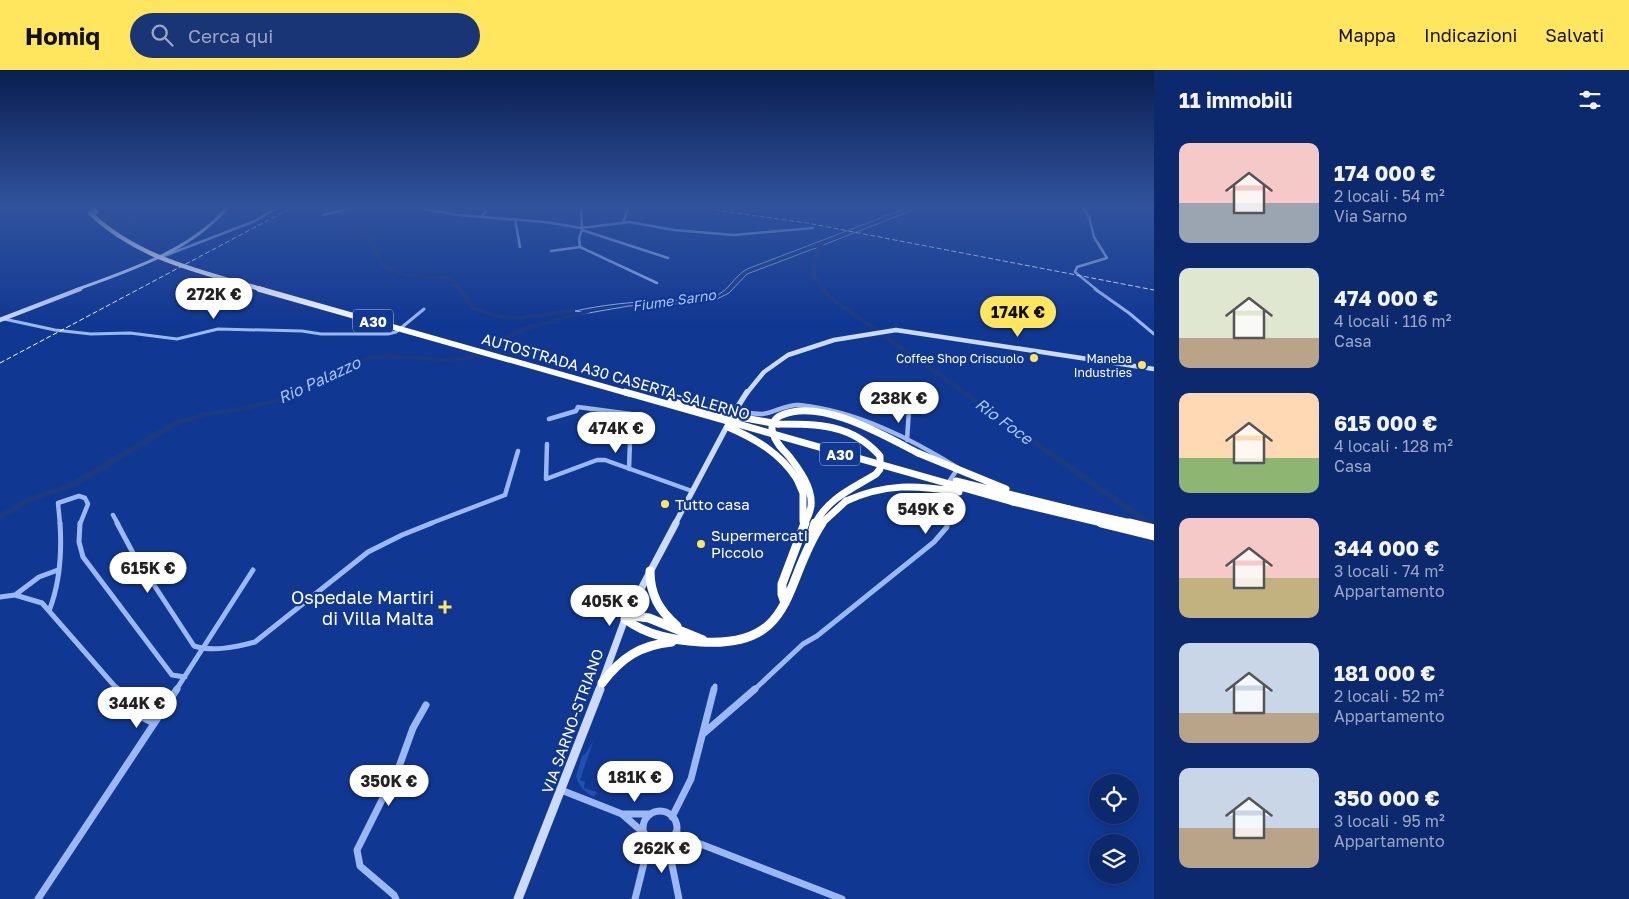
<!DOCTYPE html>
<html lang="it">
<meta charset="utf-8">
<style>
body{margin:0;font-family:"Golos Text",sans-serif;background:#1a3576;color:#f1f3f6;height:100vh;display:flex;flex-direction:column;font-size:19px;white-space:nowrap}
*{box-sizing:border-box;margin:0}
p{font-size:16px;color:#9aa6c2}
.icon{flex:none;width:28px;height:28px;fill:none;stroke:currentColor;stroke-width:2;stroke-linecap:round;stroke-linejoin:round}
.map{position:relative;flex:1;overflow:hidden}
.panel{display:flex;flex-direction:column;background:#0c296e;width:475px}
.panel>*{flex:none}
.tools{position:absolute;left:1089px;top:704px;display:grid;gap:10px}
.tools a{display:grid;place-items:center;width:50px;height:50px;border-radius:50%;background:#0c296e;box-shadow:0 2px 8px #0003,0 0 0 1px #2c4581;font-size:25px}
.price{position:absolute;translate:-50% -42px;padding:0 11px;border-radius:18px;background:#fff;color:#222;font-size:16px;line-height:32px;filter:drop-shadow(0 1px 2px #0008)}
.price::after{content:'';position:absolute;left:50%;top:30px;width:15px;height:11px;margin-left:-8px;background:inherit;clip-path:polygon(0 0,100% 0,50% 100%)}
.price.on{background:#ffe65e;color:#111}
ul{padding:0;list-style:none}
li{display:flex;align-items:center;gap:15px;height:125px;padding:0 25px}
li span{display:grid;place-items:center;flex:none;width:140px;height:100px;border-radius:10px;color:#555}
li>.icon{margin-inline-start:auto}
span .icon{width:60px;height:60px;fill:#fffc;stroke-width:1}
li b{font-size:21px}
h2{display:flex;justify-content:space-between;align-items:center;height:60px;padding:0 25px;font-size:21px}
header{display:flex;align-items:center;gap:30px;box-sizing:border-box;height:70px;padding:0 25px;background:#ffe65e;color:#111}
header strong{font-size:24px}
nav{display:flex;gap:28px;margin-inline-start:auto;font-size:18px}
.search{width:350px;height:45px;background:#1a3576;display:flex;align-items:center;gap:12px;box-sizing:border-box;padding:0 18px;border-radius:28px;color:#9aa6c2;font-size:19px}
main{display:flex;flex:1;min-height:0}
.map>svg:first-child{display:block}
.green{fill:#214fb2}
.water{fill:#1c3a7f;stroke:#8db0f7}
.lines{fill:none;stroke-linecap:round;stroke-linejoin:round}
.river{fill:#1c3a7f;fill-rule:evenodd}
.street-far4{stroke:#9cb8f3;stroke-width:2.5}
.street-far3{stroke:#9cb8f3;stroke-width:3}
.street-far2{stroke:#9cb8f3;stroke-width:4.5}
.street-far1{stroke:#9cb8f3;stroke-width:5}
.street{stroke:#9cb8f3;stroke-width:7}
.secondary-far4{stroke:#cbdafd;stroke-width:3}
.secondary-far3{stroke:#cbdafd;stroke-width:4.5}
.secondary-far2{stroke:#cbdafd;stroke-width:5.5}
.secondary-far1{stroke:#cbdafd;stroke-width:7}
.secondary{stroke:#cbdafd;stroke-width:9}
.highway-far2{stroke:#fff;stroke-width:4.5}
.highway-far1{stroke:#fff;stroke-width:7}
.highway{stroke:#fff;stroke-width:9}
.rail{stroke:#fff;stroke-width:1;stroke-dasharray:5 2.5;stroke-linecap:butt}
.highway-bridge-far2{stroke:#fff;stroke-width:4.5}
.highway-bridge-far1{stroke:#fff;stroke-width:5.5}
.highway-bridge{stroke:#fff;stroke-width:7}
.poi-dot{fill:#ffe65e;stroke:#103792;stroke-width:2}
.labels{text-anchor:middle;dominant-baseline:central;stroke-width:4.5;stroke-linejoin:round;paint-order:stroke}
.far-poi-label{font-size:12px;fill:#fff;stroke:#103792;text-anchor:end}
.far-water-label{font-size:14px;font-style:italic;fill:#a8c2fa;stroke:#103792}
.shield{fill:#103792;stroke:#b7c3de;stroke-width:1}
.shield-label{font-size:14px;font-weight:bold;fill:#fff}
.street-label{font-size:15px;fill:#fff;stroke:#103792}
.poi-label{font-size:15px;fill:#fff;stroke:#103792;text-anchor:start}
.water-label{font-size:16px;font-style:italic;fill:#a8c2fa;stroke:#103792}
.near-poi-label{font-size:18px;fill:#fff;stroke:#103792;text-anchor:end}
</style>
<header>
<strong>Homiq</strong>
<div class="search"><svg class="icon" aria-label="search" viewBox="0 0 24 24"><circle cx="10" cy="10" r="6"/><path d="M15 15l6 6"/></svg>Cerca qui</div>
<nav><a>Mappa</a><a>Indicazioni</a><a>Salvati</a></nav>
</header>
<main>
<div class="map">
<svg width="1154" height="829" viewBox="0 0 1154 829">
<rect width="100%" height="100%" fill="#103792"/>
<path class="green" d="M 593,672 L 580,710 L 585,712 L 584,718 L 597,722 L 594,727 C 584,722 579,716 576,706 L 582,686 L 585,684 Z"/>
<path class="water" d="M 907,138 L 918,138 L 823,175 L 820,180 L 818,178 L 813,179 L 747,204 L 729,223 L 717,229 L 691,233 L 629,236 L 577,245 L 582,242 L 575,241 C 602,235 630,232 658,231 C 677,230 698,232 715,226 C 729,221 734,206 747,199 Z"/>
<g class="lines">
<path class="river" d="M 40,138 L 46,138 L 90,152 L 139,148 L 185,141 L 207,140 L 270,149 L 301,159 L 355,157 L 369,164 L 384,192 L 393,200 L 406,203 L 444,206 L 456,210 L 475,237 L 501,245 L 519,246 L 571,239 L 574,241 L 571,243 L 519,250 L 500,249 L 471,239 L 452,212 L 444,210 L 406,207 L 389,202 L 379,193 L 365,166 L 354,160 L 301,162 L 269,151 L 207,142 L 185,143 L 139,150 L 90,154 Z
M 821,172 L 824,174 C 812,202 812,200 830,225 L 1143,445 L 1154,454 L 1154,462 L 1151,461 L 1137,449 L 826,227 C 808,202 806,203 818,174 Z
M 587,240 L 590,242 L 589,243 L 525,261 L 510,268 L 483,285 L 468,290 L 445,292 L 388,288 L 366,290 L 345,298 L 303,321 L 279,332 L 248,340 L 204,347 L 179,355 L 77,416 L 33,431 L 0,450 L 0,443 L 27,427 L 71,412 L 173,351 L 204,343 L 248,335 L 274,329 L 298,318 L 340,295 L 363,287 L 388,284 L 445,288 L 467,286 L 478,282 L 506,265 L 520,258 Z"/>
<path class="street-far4" d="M 417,138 L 459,145 L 545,152 L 581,158 L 630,152 L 674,160 L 734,165 L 813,158
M 581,138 L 582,160 L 668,188
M 1083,138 L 1089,147 L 1094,167 L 1107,188 L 1077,197 L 1075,202 L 1097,220
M 323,145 L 352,138
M 481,147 L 489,138 L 499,138
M 515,149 L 520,177
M 623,153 L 628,138
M 580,177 L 579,168 L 582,160
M 551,181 L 580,177 L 657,213
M 159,188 L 255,151 L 277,138"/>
<path class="street-far3" d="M 1095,219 L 1129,243 L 1154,264
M 4,249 L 55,260 L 91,264 L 130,263 L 177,269 L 218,259 L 302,261 L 321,264 L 388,264 L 396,262 L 424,239"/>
<path class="street-far2" d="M 735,341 C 743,342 753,344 762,344 C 774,343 786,334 799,335 C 856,341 910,368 958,398 L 943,421 L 947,454
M 549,349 L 576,341 L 578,337 L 631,344 L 629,399
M 907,370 L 909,340
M 547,374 L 546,409 L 597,390 L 605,390 L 692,421
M 113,445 L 118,454
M 60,454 L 58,433 L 79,426 L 85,428 L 88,434 L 80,454
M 429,454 L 505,425 L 518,381"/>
<path class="street-far1" d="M 80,453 L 79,472 L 83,487 L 172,605 L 185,607
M 117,453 L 133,483 L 194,576 C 213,582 236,577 255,572 L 368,482 L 402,465 L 432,453
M 15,525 L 39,507 L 58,500
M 0,527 L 15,525 L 42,533 L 118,620
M 49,541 C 60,513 62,483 60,453
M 176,620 L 253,500
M 714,620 L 715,616
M 754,620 L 803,574 L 817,566 L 934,472 L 947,457 L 947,453"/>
<path class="street" d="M 117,619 L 142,647 L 154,653
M 704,663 L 755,619
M 561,720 L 622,744 L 645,764
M643 758a17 17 0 1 1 34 0a17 17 0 1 1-34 0Z
M 622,744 L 649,744
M 672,747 L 691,709 L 714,619
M 676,762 L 680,766 L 842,829
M 668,775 L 679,829
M 38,829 L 177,619
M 396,829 L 394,825 L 360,796 L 357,780 L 400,694 L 413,658 L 426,635
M 635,829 L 646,785 L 652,773"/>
<path class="secondary-far4" d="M 76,220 C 129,200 189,182 227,138"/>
<path class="secondary-far3" d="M 0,250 L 80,219
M 746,324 L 764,302 L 788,285 L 834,270 L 896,260 L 1154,299"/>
<path class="secondary-far2" d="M 675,454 L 735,341 L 747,322"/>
<path class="secondary-far1" d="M 599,620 L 625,549 L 676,453"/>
<path class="secondary" d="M 518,829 L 600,619"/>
<path class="highway-far2" d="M 93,138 L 96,142"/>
<path class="highway-far1" d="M 671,331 L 706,341
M 778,354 C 818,354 852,354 880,386 L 880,399 L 876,404 C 852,419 828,428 815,454
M 797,409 L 803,423 L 803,451
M 1013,432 L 1106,454
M 1069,439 L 1135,454
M 804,454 C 807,449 810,442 811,436 C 813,418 799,399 788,385 C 782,379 775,372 773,363 C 770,356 774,348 782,345 C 821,328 883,365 918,383
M 821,454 L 846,431"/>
<path class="highway" d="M 1101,453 L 1154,466
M 1129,453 L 1154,459
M 810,470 L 815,453
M 650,501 C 650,525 659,540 677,556
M 785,533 L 782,524 L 782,514 L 805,453
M 627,545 L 649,548 L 703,570
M 625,549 C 648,566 673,570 701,572 C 797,578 782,513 822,453
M 602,613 C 621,588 640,575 672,572"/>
<path class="rail" d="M 700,138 L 807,153 L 1154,220
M 0,293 L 291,138"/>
<path class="highway-bridge-far2" d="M 90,143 C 138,189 202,202 264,220"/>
<path class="highway-bridge-far1" d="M 259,219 L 630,324"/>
<path class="highway-bridge" d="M 625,322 L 1013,432
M 706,341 L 778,354
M 728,357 C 756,369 780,383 797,409
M 918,383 L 1006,419
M 956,411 L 1069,439
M 846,431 C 886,413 916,415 959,422"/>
</g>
<linearGradient id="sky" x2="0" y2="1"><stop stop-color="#091e50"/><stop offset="0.54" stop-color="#31539d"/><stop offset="1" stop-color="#31539d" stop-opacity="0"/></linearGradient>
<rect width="1154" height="254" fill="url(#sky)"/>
<g class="poi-dot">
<circle cx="1034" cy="288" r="5"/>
<circle cx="1142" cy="295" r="5"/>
<circle cx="665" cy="434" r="5"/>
<circle cx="701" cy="474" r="5"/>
<path d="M442.5 529.5h5v5h5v5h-5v5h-5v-5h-5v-5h5z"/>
</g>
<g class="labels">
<g class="far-poi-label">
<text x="1024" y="288">Coffee Shop Criscuolo</text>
<text x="1132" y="288">Maneba<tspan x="1132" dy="14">Industries</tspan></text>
</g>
<g class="far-water-label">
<text transform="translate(674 230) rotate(-8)">Fiume Sarno</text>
</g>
<g class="shield">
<rect x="353" y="239.5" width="40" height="23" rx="4"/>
<rect x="820" y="372.5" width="40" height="23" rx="4"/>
</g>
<g class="shield-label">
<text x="373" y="251">A30</text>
<text x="840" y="384">A30</text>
</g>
<g class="street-label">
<text transform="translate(616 306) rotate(16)">AUTOSTRADA A30 CASERTA-SALERNO</text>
<text transform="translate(572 651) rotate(-70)">VIA SARNO-STRIANO</text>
</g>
<g class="poi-label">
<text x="675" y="434">Tutto casa</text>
<text x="711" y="465">Supermercati<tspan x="711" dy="17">Piccolo</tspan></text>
</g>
<g class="water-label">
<text transform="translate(319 310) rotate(-25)">Rio Palazzo</text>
<text transform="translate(1004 351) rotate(36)">Rio Foce</text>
</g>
<g class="near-poi-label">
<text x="434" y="527">Ospedale Martiri<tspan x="434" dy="21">di Villa Malta</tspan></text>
</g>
</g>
</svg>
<div class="tools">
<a><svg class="icon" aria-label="locate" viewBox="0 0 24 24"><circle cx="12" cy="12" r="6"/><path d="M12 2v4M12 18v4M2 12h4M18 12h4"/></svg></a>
<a><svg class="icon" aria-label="layers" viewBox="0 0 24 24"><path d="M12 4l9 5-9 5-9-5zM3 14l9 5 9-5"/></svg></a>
</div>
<b class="price" style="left:214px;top:250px">272K €</b>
<b class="price on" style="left:1018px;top:268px">174K €</b>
<b class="price" style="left:899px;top:354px">238K €</b>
<b class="price" style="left:616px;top:384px">474K €</b>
<b class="price" style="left:926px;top:465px">549K €</b>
<b class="price" style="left:148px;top:524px">615K €</b>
<b class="price" style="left:610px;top:557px">405K €</b>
<b class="price" style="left:137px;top:659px">344K €</b>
<b class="price" style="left:635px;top:733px">181K €</b>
<b class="price" style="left:389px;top:737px">350K €</b>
<b class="price" style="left:662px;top:804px">262K €</b>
</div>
<section class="panel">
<h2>11 immobili<svg class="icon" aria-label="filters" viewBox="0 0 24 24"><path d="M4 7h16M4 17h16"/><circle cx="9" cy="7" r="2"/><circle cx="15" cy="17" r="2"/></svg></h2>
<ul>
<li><span style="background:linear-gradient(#f6c9c9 60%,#9aa5b1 0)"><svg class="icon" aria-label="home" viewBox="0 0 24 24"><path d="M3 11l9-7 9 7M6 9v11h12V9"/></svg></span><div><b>174 000 €</b><p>2 locali · 54 m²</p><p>Via Sarno</p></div></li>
<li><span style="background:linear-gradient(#dfe7d0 70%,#b9a48a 0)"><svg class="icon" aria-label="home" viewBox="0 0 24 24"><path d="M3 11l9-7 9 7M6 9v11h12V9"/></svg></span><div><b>474 000 €</b><p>4 locali · 116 m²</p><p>Casa</p></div></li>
<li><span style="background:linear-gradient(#ffd9b3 65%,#8fb573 0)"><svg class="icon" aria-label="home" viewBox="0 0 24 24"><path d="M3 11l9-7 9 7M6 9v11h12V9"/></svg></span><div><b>615 000 €</b><p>4 locali · 128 m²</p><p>Casa</p></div></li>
<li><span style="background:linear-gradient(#f6c9c9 60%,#c2b280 0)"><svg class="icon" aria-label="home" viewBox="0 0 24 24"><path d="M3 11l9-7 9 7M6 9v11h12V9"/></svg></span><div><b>344 000 €</b><p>3 locali · 74 m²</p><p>Appartamento</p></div></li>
<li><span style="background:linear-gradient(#c9d6e8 70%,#b9a48a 0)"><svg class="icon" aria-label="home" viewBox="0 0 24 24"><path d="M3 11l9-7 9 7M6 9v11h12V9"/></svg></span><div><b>181 000 €</b><p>2 locali · 52 m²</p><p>Appartamento</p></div></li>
<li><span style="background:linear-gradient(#c9d6e8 60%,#b9a48a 0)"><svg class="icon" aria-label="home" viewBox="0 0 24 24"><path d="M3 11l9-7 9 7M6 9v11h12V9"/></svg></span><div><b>350 000 €</b><p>3 locali · 95 m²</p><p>Appartamento</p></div></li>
</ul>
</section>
</main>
